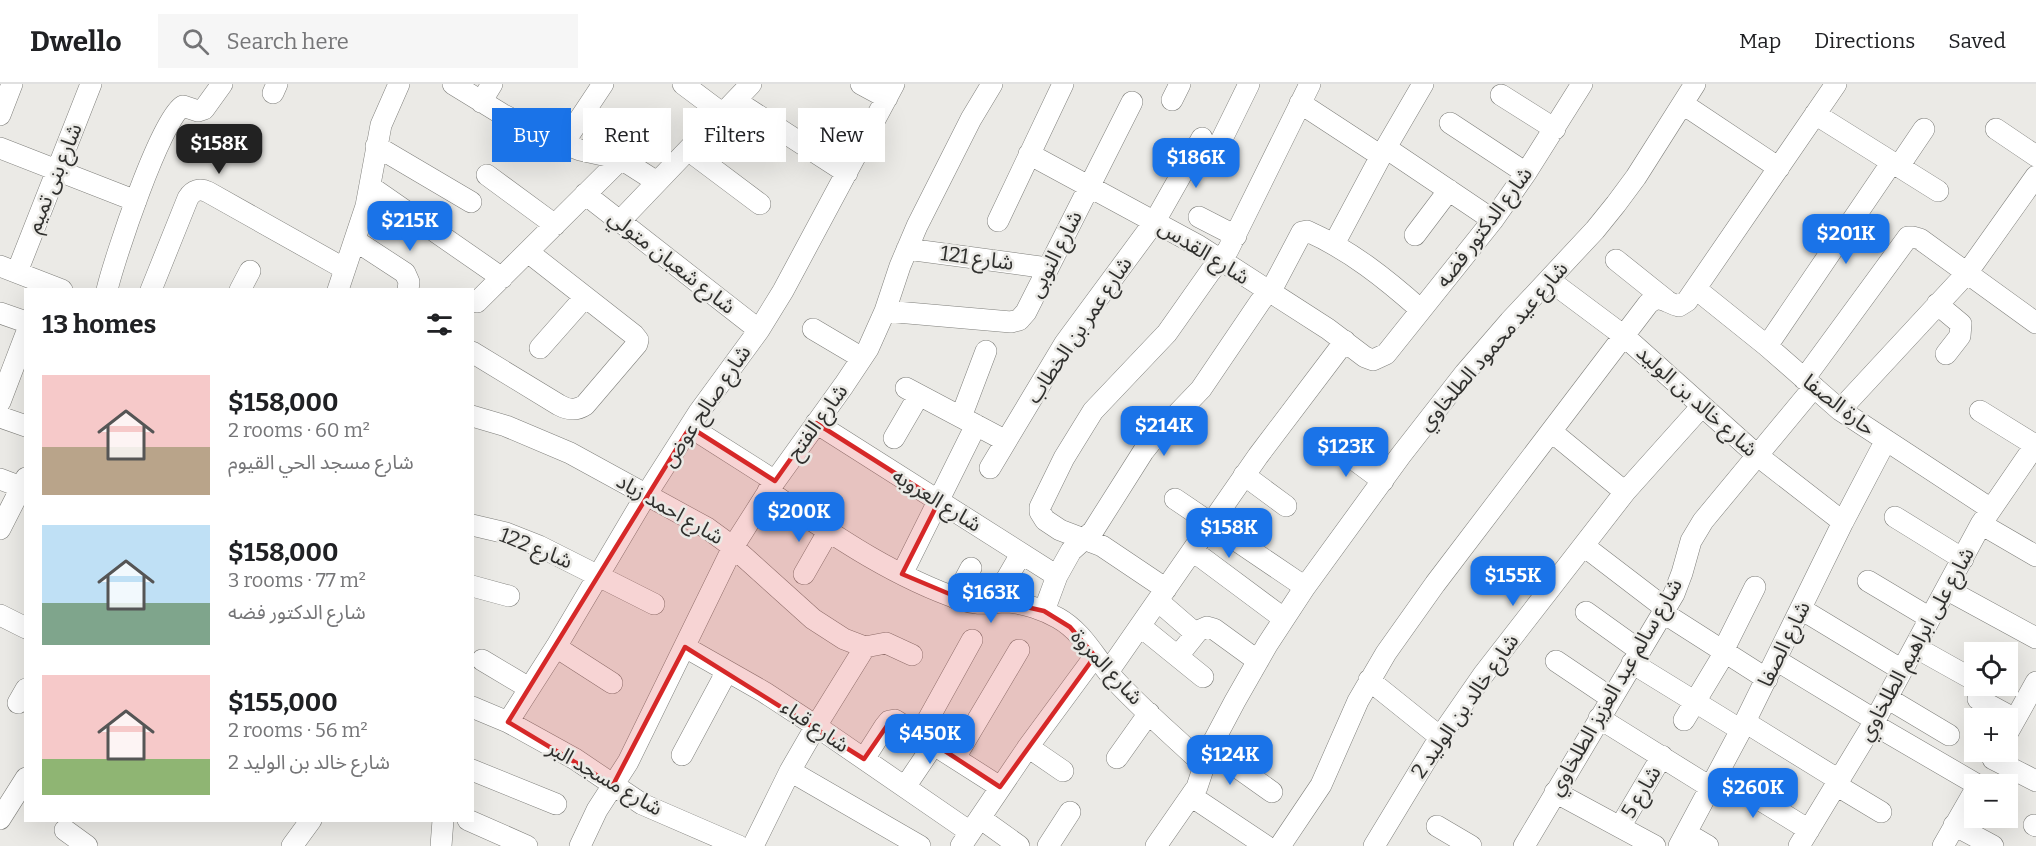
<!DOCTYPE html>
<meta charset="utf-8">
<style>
body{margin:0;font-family:Bitter,"Noto Sans Arabic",serif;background:#f6f6f6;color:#202124;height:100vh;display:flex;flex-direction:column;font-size:22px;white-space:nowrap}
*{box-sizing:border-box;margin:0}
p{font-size:20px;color:#757577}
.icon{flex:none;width:33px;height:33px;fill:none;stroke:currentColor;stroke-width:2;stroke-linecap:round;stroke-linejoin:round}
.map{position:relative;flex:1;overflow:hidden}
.side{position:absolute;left:24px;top:204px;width:450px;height:534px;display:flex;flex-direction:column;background:#fff;border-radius:0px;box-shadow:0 6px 24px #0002}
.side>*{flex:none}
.guide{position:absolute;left:492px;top:24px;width:570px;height:54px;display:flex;gap:12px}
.buttons{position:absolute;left:1964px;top:558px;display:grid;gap:12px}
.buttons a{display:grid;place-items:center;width:54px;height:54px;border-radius:0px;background:#fff;box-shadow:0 6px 24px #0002;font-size:30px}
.price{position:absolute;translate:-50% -51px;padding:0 14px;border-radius:12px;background:#1a73e8;color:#fff;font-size:20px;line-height:39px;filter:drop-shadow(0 2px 3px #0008)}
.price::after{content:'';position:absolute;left:50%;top:36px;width:18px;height:14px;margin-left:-9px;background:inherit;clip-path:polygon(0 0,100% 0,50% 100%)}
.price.selected{background:#222;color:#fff}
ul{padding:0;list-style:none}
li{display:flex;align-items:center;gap:18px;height:150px;padding:0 18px}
li span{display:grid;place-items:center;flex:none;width:168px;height:120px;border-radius:0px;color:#555}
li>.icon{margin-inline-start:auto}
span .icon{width:72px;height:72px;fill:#fffc;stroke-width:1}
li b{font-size:26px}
h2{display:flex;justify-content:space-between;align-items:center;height:72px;padding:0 18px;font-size:26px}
.tag{padding:0 21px;border-radius:0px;background:#fff;box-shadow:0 6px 24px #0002;font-size:21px;line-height:54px}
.tag.selected{background:#1a73e8;color:#fff}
header{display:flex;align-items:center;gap:36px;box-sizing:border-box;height:84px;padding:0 30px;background:#fff;border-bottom:2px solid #e0e0e0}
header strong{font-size:28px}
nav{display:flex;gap:33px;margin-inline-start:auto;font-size:21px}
.search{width:420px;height:54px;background:#f6f6f6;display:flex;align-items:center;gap:15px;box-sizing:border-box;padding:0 21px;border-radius:0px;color:#757577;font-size:22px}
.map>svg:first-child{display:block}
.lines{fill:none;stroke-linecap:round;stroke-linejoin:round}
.minor-casing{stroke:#7f7f7b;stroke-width:22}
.minor{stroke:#fff;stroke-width:21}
.marked{fill:#d62828;fill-opacity:0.2;stroke:#d62828;stroke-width:4.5;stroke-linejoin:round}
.labels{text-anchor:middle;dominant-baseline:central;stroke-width:5;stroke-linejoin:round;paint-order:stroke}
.street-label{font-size:21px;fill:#30302e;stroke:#ebeae6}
</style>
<header>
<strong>Dwello</strong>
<div class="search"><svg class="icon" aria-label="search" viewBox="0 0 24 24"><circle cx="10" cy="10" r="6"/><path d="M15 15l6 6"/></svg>Search here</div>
<nav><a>Map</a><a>Directions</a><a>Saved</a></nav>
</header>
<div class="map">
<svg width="2036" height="762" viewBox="0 0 2036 762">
<rect width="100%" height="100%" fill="#ebeae6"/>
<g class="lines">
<defs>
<path id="minor" d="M 453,0 L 502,30 L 549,54 L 580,66 L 621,75 L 657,98
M 683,0 L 723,30
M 861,0 L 887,14
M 273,9 L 277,0
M 1501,11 L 1555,45
M 1172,16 L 1180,0
M 736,17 L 847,89
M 481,18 L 492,0
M 1300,19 L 1381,72
M 1683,20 L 1779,84
M 1815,30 L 1938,107
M 0,31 L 12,0
M 1450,39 L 1526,89
M 1996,45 L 2036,72
M 1220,59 L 1249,0
M 563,60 L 603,0
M 376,62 L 471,118
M 0,64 L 136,117
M 1386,64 L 1493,136
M 688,66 L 760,120
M 1029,70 L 1199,162 L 1328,245 L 1365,273 L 1373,276 L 1386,270 L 1493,136 L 1526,89 L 1582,0
M 1899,82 L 1924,45
M 487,91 L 555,141
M 371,103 L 502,194
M 585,110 L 759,246
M 1199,133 L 1236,152
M 620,137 L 751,0
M 998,137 L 1063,0
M 1415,151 L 1449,106
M 356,157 L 405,189 L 409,198 L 408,206
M 1334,160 L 1381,72 L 1423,0
M 907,165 L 1048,184
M 1616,176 L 1666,216
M 0,182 L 62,206
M 17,188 L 91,0
M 1549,196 L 1624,252 L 1758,372 L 1843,438
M 1696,205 L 1767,262 L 1840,326 L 1991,425
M 107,206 C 114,176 161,34 183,22 L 198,27 L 204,25 L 222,0
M 151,206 L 188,114 C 193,106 200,104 208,108 L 345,185
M 240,206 L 250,187
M 338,206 L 366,122 L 381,41 L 399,0
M 477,218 L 621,75
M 1937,220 L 1961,240 L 1960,252 L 1946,270
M 885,227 L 1011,238 L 1019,236 L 1026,228 L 1132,18
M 0,229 L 26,238
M 813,245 L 862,274
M 1767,262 L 1892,78
M 540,264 L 585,213
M 472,268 L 559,321 C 568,326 576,327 585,321 L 637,260 L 638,256 L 634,251 L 528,168
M 1804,295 L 1908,153 L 1913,153 L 1920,155 L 2036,239
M 906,304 L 1006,357
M 0,318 L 26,250
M 1840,326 L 1967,189 L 2036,92
M 1980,327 L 2035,361
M 472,332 L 506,342 L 570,369 L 707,444 L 733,463 L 813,535 L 844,555 L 865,563 L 886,559 L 912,571
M 0,333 L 26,342
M 961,333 L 986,267
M 816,339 L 1057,492
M 690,343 L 775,397
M 1552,348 L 1625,408
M 894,354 L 919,311
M 1333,360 L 1383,397
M 990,384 L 1065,259 L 1155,137 L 1202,54
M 1244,391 L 1286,422
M 0,395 L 21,403
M 768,407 C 829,448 891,492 962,516 C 978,522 990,518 1007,518 C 1024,519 1044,526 1058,534 C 1083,548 1095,574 1113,594 C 1141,625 1175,653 1205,682
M 1175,415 L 1305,503
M 1895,433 L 1963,475
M 1981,440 L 2036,472
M 472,441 L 506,449 L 539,462 L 654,520
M 0,445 L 26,394
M 1584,462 L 1665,524
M 1193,467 L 1283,534
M 804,490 L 828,448
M 902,490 L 976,341
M 1868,497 L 1930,534
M 472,502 L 509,512
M 1166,505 L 1102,462 L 1060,446 L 1045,436 L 1040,428 L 1040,423 L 1064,374 L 1093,327 L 1167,249 L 1210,188 L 1228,166 L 1310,0
M 1946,505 L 2036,554
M 955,514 L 971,484
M 1158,517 L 1195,549
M 992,520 L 1021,470
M 1801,525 L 1902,586
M 1044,527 L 1057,492 L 1071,467 L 1093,447 L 1143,368 L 1155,353 L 1201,305 L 1260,218 L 1275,199 L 1302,148 L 1307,147 C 1350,166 1386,195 1421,226
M 1586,528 L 1639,566
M 1662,528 L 1767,595
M 0,531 L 26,544
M 1140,542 L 1203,593
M 556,563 L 612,599
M 685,563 L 764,608 L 816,642 L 970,748
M 1915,563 L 1974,596
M 1723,567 L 1755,503
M 1178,572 L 1198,547 L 1207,543 L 1214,545 L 1258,577
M 482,576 L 529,604
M 1776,576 L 1875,636
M 1556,577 L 1611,614
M 1632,579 L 1741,646
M 1108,588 L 1258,372 L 1345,257
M 1369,596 L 1440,653
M 1887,614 L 1949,651
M 1978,615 L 2015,635
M 18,619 L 26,605
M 472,623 L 508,638 L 575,675 L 642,720 L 739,762
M 1599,634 L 1710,703
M 1684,636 L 1725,568
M 508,638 L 556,563 L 646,411 L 699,328 L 759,246 L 783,207 L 894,0
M 1745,638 L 1839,696
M 1873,640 L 1976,700
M 920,650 L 972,556
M 2007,650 L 2036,598
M 1028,663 L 1063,687
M 1210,664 L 1272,708
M 682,671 L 727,587
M 955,674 L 1019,566
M 1117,674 L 1149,629
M 864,675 L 885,642 L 889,637 L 895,636 L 1000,703
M 1993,675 L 2036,697
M 472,686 L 556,720
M 790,687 L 920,762
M 1718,690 L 1809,746
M 1836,701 L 1881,728
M 905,703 L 934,660
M 1555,708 L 1655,762
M 1191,712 L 1266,762
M 980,734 L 1019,762
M 0,735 L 26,694
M 468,736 L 527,762
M 1954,741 L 1993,762
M 2034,741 L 2036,742
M 1437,742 L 1471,762
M 1620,743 L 1662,672
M 65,746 L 87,762
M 1686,749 L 1708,762
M 292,762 L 311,736
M 441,762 L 443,736
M 580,762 L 597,726 L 628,678 L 733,463 L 775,397 L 844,301 L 868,265 L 885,227 L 900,182 L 917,142 L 971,35 L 992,0
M 753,762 L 790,687 L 816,642 L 865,563
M 961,762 L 1028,663 L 1095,572
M 1048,762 L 1070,728
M 1156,762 L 1197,703 L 1210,664 L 1235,617 L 1267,561 L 1305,503 L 1401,371 L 1465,289 L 1510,237 L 1595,146 L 1616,120 L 1636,93 L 1695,0
M 1280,762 L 1321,701 L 1358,617 L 1386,569 L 1435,500 L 1648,220 C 1660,209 1666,219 1679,222 L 1687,217 L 1836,0
M 1374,762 L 1440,653 L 1483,591 L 1625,408 L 1702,322
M 1524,762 L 1674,510 L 1682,489 L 1691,457 L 1703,437 L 1814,303
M 1679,762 L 1741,646 L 1843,438 L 1886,356
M 1799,762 L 1873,640 L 1981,440 L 2036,360
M 1943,762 L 1974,708"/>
</defs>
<use href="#minor" class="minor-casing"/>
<use href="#minor" class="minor"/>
</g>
<path class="marked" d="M 816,339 L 939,417 L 902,490 L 971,519 L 1009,519 L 1044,527 L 1070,543 L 1095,572 L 1000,703 L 893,633 L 864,675 L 685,563 L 613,701 L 508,638 L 690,343 L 775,397 Z"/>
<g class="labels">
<g class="street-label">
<text transform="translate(54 94) rotate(-68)">شارع بنى تميم</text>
<text transform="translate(1484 143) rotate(-53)">شارع الدكتور فضه</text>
<text transform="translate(1204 168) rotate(32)">شارع القدس</text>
<text transform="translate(1055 170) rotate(-63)">شارع النوبى</text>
<text transform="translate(977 174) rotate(8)">شارع 121</text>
<text transform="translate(672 178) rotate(38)">شارع شعبان متولي</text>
<text transform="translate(1079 246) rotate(-56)">شارع عمر بن الخطاب</text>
<text transform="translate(1493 262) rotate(-49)">شارع عيد محمود الطلخاوي</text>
<text transform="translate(1697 317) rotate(42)">شارع خالد بن الوليد</text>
<text transform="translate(1839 321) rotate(38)">حارة الصفا</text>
<text transform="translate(706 322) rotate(-56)">شارع صالح عوض</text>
<text transform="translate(817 338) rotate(-54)">شارع الفتح</text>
<text transform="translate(937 416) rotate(32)">شارع العروبه</text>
<text transform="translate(670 425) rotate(30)">شارع احمد زياد</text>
<text transform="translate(536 464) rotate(22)">شارع 122</text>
<text transform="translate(1784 560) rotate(-64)">شارع الصفا</text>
<text transform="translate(1916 560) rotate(-61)">شارع على ابراهيم الطلخاوي</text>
<text transform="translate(1107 583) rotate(47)">شارع المروة</text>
<text transform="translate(1615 603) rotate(-60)">شارع سالم عبد العزيز الطلخاوي</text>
<text transform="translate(1465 622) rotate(-55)">شارع خالد بن الوليد 2</text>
<text transform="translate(815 642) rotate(34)">شارع قباء</text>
<text transform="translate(605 694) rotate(30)">شارع مسجد البر</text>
<text transform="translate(1641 708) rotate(-59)">شارع 5</text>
</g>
</g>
</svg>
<div class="buttons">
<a><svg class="icon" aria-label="locate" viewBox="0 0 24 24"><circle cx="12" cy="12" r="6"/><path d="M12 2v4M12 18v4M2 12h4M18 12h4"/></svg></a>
<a>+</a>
<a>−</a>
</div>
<b class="price selected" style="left:219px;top:91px">$158K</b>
<b class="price" style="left:1196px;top:105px">$186K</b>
<b class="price" style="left:410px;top:168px">$215K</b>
<b class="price" style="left:1846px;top:181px">$201K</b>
<b class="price" style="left:1164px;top:373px">$214K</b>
<b class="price" style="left:1346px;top:394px">$123K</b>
<b class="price" style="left:799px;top:459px">$200K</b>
<b class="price" style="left:1229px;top:475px">$158K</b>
<b class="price" style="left:1513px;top:523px">$155K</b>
<b class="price" style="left:991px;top:540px">$163K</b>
<b class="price" style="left:930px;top:681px">$450K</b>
<b class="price" style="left:1230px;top:702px">$124K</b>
<b class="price" style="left:1753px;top:735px">$260K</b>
<div class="guide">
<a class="tag selected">Buy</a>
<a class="tag">Rent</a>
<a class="tag">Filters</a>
<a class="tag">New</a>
</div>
<section class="side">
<h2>13 homes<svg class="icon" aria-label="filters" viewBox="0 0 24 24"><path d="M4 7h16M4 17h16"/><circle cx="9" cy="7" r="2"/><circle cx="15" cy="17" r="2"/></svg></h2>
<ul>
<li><span style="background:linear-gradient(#f6c9c9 60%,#b9a48a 0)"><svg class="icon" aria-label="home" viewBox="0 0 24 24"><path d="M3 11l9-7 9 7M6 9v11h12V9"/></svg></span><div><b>$158,000</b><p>2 rooms · 60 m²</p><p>شارع مسجد الحي القيوم</p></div></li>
<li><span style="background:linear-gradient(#bfe0f5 65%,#7fa58c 0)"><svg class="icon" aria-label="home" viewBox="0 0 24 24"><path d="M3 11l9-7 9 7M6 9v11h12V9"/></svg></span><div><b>$158,000</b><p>3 rooms · 77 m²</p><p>شارع الدكتور فضه</p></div></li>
<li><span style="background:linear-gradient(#f6c9c9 70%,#8fb573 0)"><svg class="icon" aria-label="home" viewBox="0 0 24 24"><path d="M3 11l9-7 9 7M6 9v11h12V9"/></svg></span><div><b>$155,000</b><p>2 rooms · 56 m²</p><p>شارع خالد بن الوليد 2</p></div></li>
</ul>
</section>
</div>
